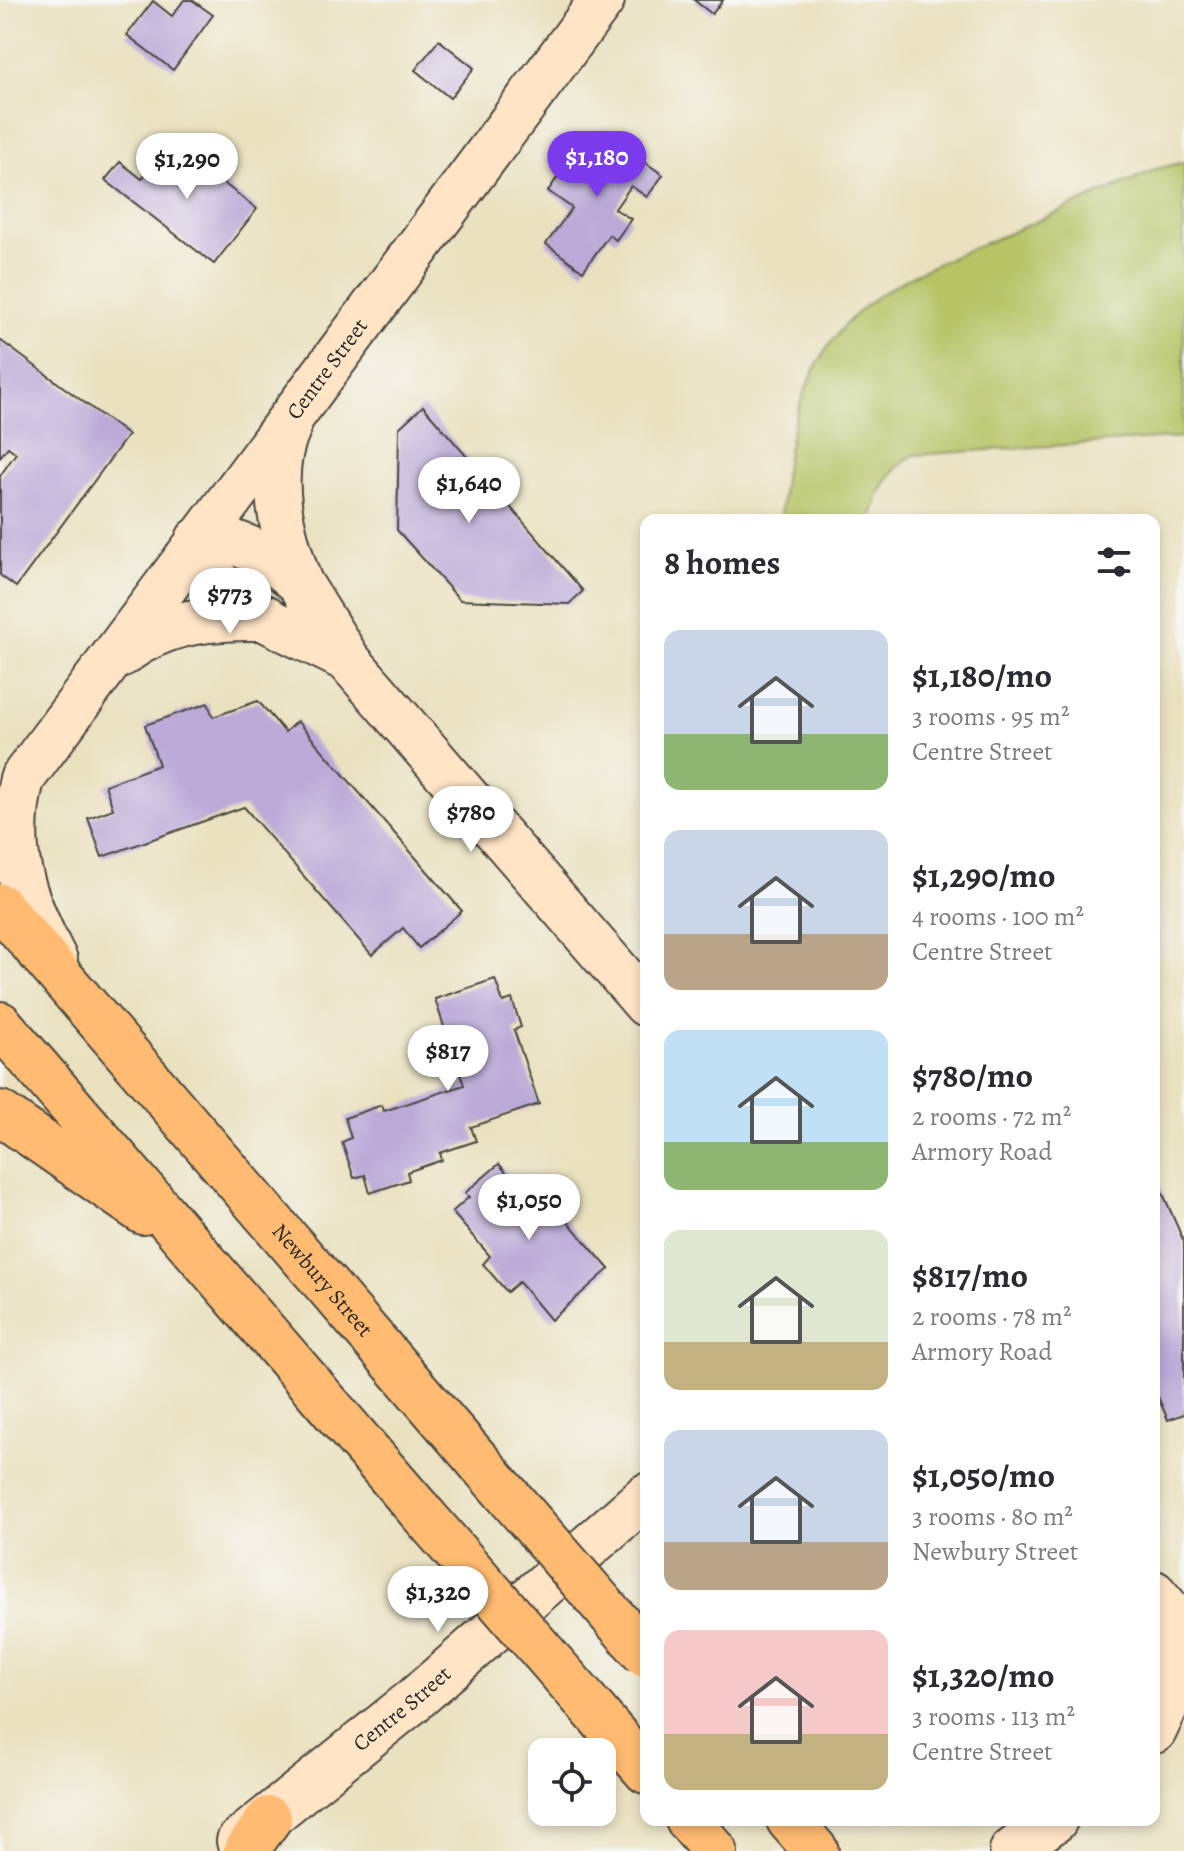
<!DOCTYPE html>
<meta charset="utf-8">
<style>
body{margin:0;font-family:Alegreya,serif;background:#f2f2f3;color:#2b2b33;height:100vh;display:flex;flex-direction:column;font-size:30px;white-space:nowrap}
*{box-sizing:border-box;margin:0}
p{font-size:26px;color:#7c7c81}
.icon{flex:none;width:44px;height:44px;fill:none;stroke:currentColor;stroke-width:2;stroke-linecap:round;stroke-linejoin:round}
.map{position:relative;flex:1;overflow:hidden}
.drawer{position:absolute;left:640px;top:514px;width:520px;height:1312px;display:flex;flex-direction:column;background:#fff;border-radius:16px;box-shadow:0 4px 12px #0003}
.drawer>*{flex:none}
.fabs{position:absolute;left:528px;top:1738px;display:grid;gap:16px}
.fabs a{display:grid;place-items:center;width:88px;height:88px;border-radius:16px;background:#fff;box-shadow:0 4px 12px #0003;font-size:40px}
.price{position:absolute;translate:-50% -68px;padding:0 18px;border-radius:28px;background:#fff;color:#222;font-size:26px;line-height:52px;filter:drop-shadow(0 2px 4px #0008)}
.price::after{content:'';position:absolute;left:50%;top:48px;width:24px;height:18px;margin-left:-12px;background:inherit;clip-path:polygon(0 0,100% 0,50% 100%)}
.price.selected{background:#7c3aed;color:#fff}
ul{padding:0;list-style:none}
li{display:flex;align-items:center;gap:24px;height:200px;padding:0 24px}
li span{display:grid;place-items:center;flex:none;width:224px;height:160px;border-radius:16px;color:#555}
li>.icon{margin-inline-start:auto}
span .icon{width:96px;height:96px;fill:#fffc;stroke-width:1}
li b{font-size:34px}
h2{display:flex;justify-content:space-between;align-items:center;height:96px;padding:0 24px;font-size:34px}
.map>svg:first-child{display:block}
.green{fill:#b6c466;stroke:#707848;stroke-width:2}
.building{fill:#bbaad8}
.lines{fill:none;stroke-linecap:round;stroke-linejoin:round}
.secondary-casing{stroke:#484641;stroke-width:48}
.primary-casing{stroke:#484641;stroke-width:48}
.motorway-casing{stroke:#484641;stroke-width:48}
.secondary{stroke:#ffe4c6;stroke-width:44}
.primary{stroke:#ffbb71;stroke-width:44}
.motorway{stroke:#ffbb71;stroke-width:44}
.primary-bridge-casing{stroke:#484641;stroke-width:48;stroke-linecap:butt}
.primary-bridge{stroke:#ffbb71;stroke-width:44}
.labels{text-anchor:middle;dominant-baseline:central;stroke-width:6;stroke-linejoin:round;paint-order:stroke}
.street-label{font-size:22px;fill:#2b2b2b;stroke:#f6f6f2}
</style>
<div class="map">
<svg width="1184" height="1851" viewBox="0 0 1184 1851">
<rect width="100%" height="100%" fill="#f6f6f2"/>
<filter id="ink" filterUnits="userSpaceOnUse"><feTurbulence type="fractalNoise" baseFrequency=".0125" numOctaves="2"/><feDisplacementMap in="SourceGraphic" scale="16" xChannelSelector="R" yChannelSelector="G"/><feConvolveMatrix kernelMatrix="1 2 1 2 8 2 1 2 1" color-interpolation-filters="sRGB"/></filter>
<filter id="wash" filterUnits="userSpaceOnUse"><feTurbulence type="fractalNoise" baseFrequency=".006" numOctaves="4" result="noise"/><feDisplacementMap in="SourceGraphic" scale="32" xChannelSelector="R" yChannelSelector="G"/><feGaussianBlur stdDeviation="1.8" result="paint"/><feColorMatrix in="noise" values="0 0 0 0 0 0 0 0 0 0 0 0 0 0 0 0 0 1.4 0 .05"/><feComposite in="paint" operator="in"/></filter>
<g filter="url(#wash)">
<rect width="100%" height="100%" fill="#eae1bf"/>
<path class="green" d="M 1184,162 L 1184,437 L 914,455 C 889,468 878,493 871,520 L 781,520 C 783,454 796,385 839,332 C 878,283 944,261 1000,237 C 1052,215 1104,192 1156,169 Z"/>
<g id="blocks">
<path class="building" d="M 184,0 L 192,0 L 213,15 L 173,70 L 127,35 L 153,1 L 172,16 Z
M 694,0 L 723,0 L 712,14 Z
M 439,40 L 474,68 L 450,98 L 415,70 Z
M 612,139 L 663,175 L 647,197 L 631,186 L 615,209 L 631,219 L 616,240 L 609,235 L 583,271 L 546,244 L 572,208 L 548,191 L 581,144 L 599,157 Z
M 170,142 L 257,209 L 214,264 L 105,180 L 120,162 L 142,179 Z
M 0,340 L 128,435 L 16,587 L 0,575 L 0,476 L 16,453 L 8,447 L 0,457 Z
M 423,406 L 583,591 L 569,604 L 460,600 L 397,530 L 399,428 Z
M 258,701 L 285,732 L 297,721 L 462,911 L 419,948 L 403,928 L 372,955 L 244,807 L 102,857 L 88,818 L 113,809 L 105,785 L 159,765 L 145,725 L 208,703 L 213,717 Z
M 495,979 L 503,1002 L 512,999 L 521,1027 L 514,1030 L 539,1104 L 471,1127 L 476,1141 L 440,1153 L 442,1160 L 407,1172 L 409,1180 L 370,1193 L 365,1175 L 354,1178 L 342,1142 L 351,1138 L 345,1118 L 382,1105 L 384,1111 L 464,1085 L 452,1049 L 447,1051 L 443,1038 L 447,1036 L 435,999 Z
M 499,1164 L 523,1192 L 534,1183 L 609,1269 L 551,1320 L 519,1282 L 507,1292 L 483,1264 L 490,1256 L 452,1212 L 469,1197 L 465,1193 Z
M 1154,1173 L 1184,1242 L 1184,1414 L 1168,1420 L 1154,1388 Z"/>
</g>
</g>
<g filter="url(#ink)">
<use href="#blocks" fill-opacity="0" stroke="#484641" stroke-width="2"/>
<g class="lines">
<defs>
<g id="secondary">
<path d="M 289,426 C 266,476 282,534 300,583"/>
<path d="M 198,540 L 222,538 L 246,547 L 272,560 L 300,583 L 348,660 L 646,1004"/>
<path d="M 198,540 C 210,607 290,628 342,657"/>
<path d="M 122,654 C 165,620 212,617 266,618"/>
<path id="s1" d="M 55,960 C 23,897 4,850 22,779 L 602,0"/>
<path d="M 1154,1593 L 1166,1607 L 1184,1650"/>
<path d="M 1154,1731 L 1171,1695 L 1178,1641"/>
<path id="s2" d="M 239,1841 L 413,1701 L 646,1496"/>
<path d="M 1012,1851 L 1055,1820"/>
</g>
<g id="primary">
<path id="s3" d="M 0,906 L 478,1461"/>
<path d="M 0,1024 L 419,1510"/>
<path d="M 0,1113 L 143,1212"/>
<path d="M 596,1713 L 646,1771"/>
<path d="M 688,1820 L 715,1851"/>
<path d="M 789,1820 L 816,1851"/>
</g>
<path id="motorway" d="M 246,1851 L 269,1819"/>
</defs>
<use href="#secondary" class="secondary-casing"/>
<use href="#primary" class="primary-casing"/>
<use href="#motorway" class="motorway-casing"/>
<use href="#secondary" class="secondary"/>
<use href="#primary" class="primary"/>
<use href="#motorway" class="motorway"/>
<defs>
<path id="primary-bridge" d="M 478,1461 L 646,1655
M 419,1510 L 596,1713"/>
</defs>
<use href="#primary-bridge" class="primary-bridge-casing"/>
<use href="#primary-bridge" class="primary-bridge"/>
</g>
</g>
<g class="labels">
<g class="street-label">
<text stroke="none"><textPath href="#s1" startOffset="700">Centre Street</textPath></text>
<text stroke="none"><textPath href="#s3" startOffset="494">Newbury Street</textPath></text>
<text stroke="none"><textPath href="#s2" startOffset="210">Centre Street</textPath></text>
</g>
</g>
</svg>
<div class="fabs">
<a><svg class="icon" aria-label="locate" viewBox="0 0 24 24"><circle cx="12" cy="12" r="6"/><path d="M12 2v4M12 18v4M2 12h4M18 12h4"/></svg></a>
</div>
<b class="price selected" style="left:597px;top:199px">$1,180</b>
<b class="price" style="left:187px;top:201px">$1,290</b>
<b class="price" style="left:469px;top:525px">$1,640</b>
<b class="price" style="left:230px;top:636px">$773</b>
<b class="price" style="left:471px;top:854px">$780</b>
<b class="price" style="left:448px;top:1093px">$817</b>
<b class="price" style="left:529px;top:1242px">$1,050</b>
<b class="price" style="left:438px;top:1634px">$1,320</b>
<section class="drawer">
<h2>8 homes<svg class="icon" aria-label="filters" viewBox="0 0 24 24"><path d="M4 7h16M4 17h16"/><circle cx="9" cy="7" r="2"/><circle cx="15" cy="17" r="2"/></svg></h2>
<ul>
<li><span style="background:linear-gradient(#c9d6e8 65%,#8fb573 0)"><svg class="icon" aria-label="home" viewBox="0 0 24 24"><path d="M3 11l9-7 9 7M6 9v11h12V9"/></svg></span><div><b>$1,180/mo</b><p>3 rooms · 95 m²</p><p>Centre Street</p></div></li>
<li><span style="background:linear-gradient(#c9d6e8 65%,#b9a48a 0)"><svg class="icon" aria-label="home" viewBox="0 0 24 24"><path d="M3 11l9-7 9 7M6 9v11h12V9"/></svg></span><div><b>$1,290/mo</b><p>4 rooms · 100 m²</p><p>Centre Street</p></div></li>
<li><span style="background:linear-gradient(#bfe0f5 70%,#8fb573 0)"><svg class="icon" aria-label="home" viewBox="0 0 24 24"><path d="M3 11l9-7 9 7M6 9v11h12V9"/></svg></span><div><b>$780/mo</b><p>2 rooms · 72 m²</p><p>Armory Road</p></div></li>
<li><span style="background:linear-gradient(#dfe7d0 70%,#c2b280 0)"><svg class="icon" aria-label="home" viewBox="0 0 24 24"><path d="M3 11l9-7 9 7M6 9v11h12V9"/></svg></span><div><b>$817/mo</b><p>2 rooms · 78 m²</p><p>Armory Road</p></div></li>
<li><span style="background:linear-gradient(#c9d6e8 70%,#b9a48a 0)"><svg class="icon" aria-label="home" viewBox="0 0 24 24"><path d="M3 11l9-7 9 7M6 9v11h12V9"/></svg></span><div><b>$1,050/mo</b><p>3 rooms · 80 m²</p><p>Newbury Street</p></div></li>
<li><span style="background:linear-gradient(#f6c9c9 65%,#c2b280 0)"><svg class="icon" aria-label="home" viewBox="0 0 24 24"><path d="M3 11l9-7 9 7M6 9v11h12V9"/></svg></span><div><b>$1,320/mo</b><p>3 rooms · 113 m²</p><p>Centre Street</p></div></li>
</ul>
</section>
</div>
